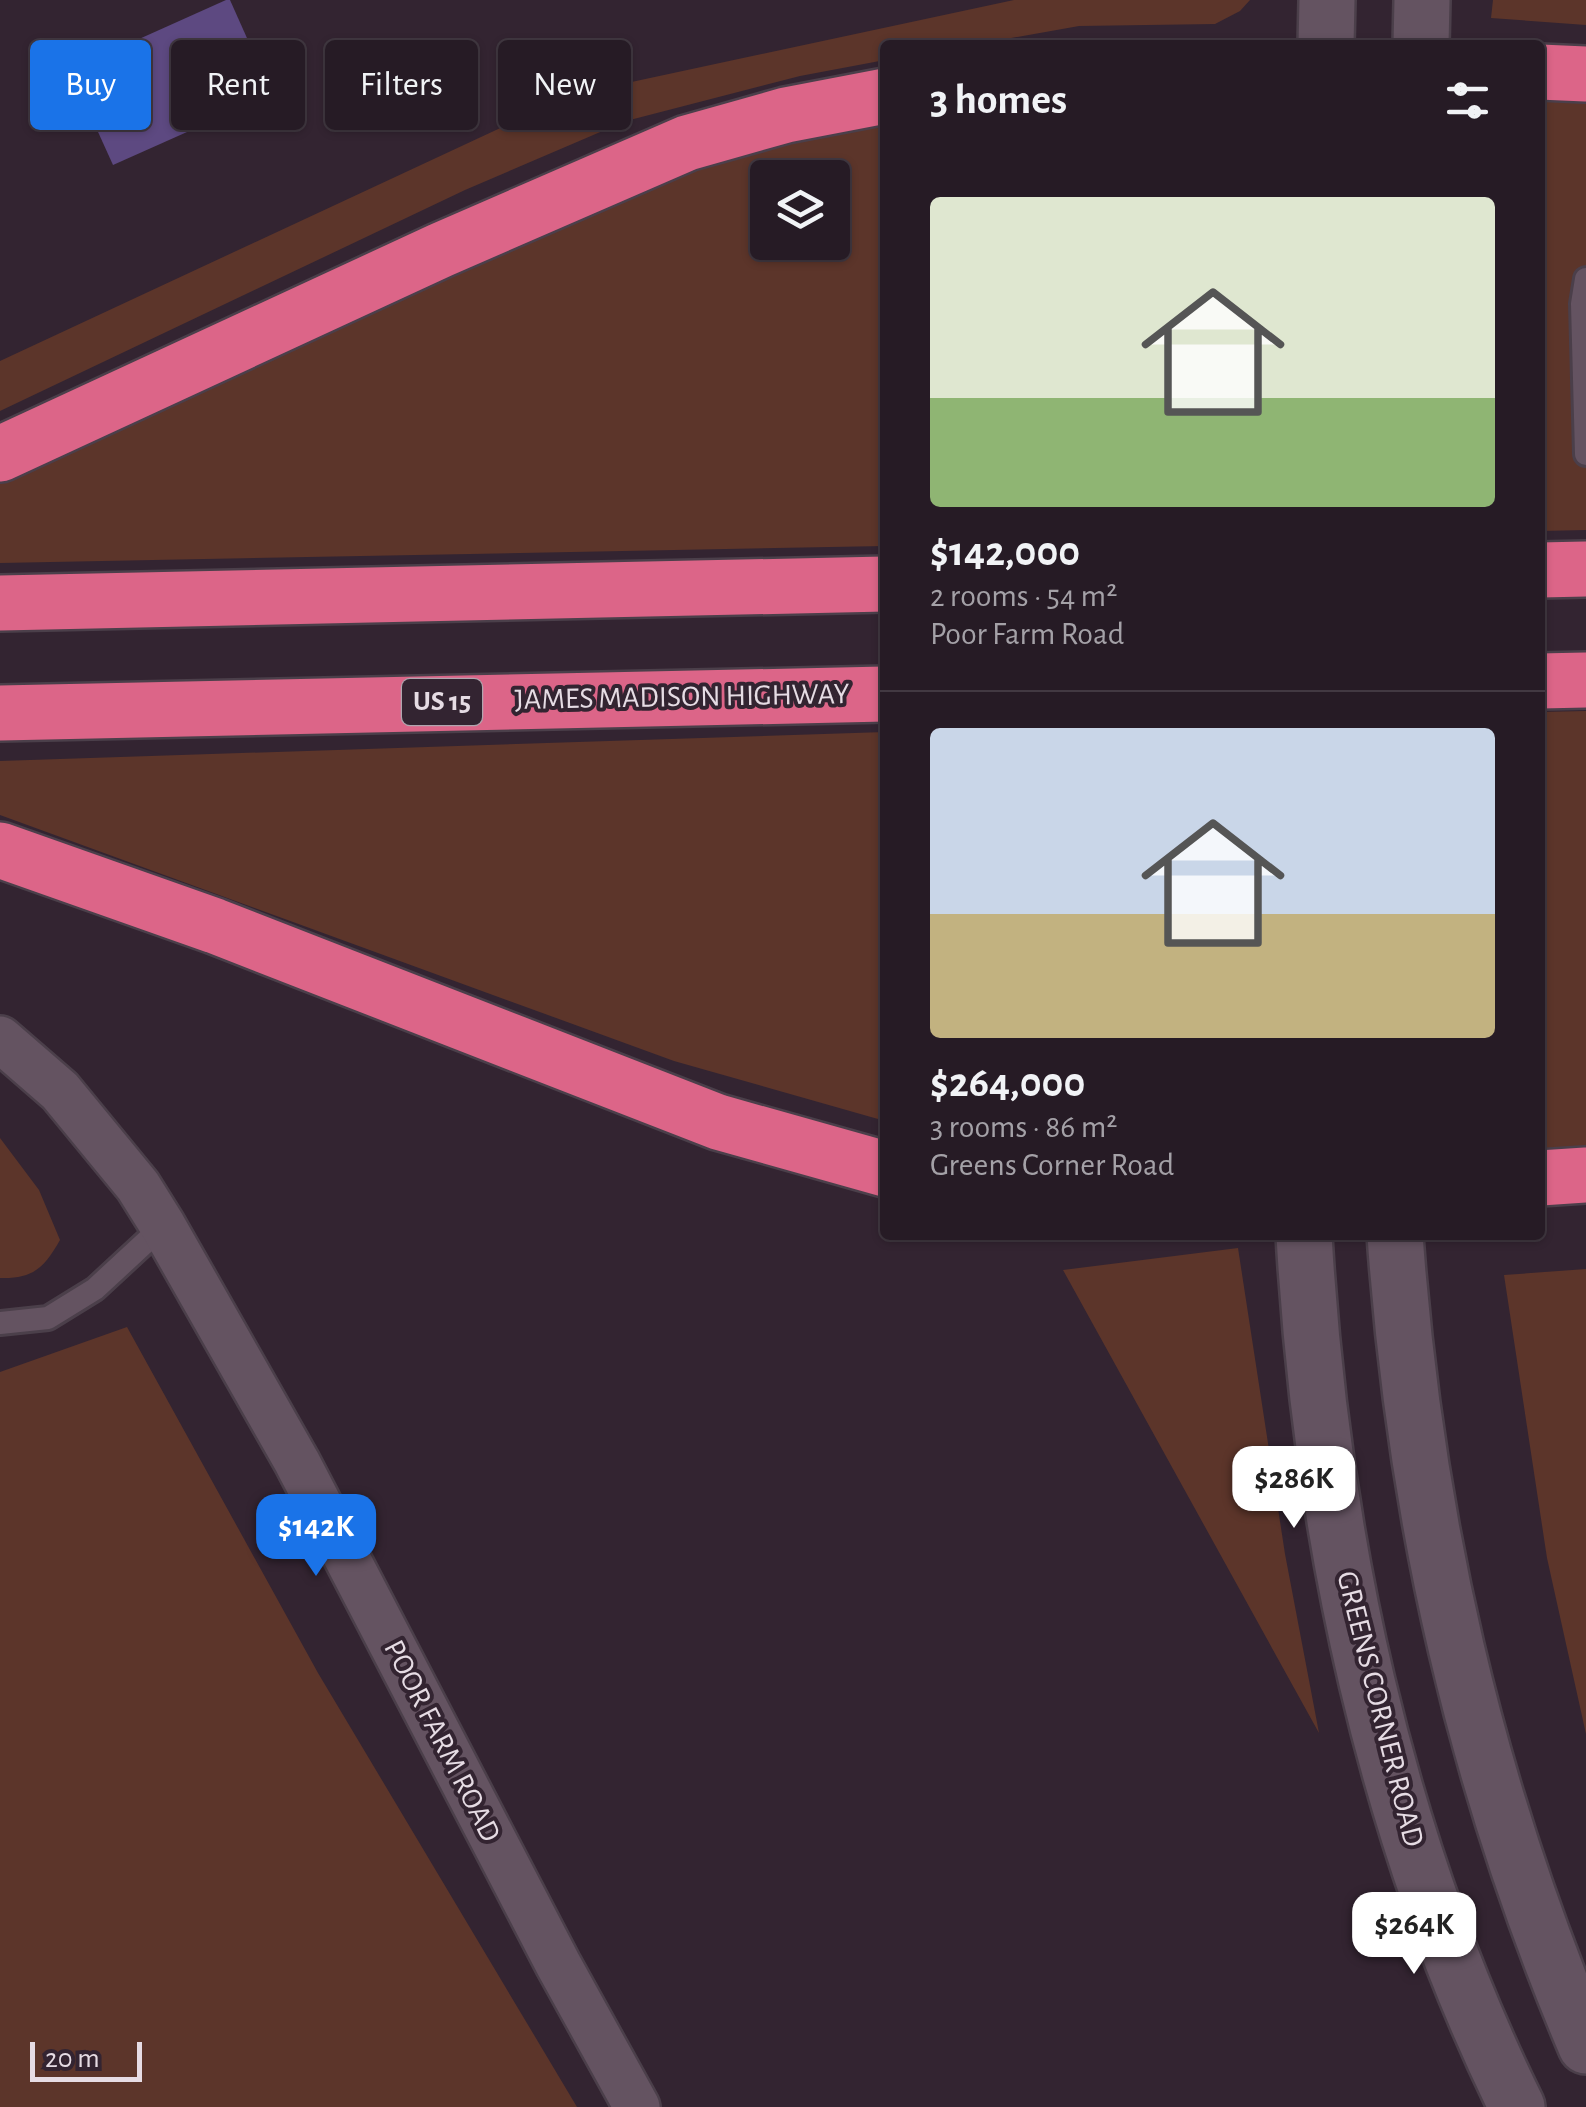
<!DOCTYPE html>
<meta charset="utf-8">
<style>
body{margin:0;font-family:"Alegreya Sans",sans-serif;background:#2e242d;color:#f1f3f6;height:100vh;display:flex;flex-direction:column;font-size:38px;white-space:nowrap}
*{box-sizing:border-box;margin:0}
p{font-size:32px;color:#a4a1a7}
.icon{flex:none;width:55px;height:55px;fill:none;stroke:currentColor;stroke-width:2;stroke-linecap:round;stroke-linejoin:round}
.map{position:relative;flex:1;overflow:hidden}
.sheet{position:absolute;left:880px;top:40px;width:665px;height:1200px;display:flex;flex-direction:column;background:#261b25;border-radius:10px;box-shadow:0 2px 8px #0004,0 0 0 2px #423942}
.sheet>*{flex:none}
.banner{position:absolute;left:30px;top:40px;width:700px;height:90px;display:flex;gap:20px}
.fabs{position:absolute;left:750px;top:160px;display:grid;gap:20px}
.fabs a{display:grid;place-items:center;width:100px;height:100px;border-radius:10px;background:#261b25;box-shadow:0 2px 8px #0004,0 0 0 2px #423942;font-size:50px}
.scale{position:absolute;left:30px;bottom:25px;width:112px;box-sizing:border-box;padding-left:10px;border:5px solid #e6dce4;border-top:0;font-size:28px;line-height:35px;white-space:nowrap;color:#e6dce4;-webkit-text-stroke:8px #332431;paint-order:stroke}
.price{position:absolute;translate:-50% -85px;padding:0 22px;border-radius:20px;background:#fff;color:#222;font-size:32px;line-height:65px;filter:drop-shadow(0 2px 5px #0008)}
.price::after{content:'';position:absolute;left:50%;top:60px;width:30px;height:22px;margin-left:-15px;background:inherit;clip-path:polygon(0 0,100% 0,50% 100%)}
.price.selected{background:#1a73e8;color:#fff}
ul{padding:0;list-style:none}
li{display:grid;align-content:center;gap:20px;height:530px;padding:0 50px}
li+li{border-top:2px solid #423942}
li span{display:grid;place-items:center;height:310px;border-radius:10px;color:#555}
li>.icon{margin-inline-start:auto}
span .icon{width:180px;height:180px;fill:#fffc;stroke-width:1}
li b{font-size:42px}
h2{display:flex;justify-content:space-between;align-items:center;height:120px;padding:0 50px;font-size:42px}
.pill{padding:0 35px;border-radius:10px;background:#261b25;box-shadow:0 2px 8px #0004,0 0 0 2px #423942;font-size:35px;line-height:90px}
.pill.selected{background:#1a73e8;color:#fff}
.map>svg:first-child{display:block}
.green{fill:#5c352a;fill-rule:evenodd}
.building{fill:#5d4981}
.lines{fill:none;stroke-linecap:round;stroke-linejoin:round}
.service-casing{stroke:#4b3f4a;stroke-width:28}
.minor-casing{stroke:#4b3f4a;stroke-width:50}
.tertiary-casing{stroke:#4b3f4a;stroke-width:60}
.secondary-casing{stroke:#4b3f4a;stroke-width:60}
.motorway-casing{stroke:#4b3f4a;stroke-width:60}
.service{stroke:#645361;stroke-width:22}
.minor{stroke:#645361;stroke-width:45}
.tertiary{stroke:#645361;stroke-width:55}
.secondary{stroke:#645361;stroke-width:55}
.motorway{stroke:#dc6588;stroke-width:55}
.labels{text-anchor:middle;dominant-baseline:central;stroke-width:8;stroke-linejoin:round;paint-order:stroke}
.shield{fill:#332431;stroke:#b0a5ae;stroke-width:2.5}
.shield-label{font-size:28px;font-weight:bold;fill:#e6dce4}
.street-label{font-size:30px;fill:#e6dce4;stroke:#332431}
</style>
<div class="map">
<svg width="1586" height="2107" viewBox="0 0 1586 2107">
<rect width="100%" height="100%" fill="#332431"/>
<path class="green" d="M 1014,0 L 1250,0 L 1240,11 L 1215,24 L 1079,26 L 972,45 L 885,45 L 885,60 L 800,76 L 626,121 L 465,190 L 0,411 L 0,361 L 571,95 Z
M 1493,0 L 1586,0 L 1586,25 L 1491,18 Z
M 1540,95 L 1586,96 L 1586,530 L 1540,531 Z
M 885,121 L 885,546 L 0,563 L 0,469 C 141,408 282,346 423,284 C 574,217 721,149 885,121 ZM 768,178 L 832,178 L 832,242 L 768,242 Z
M 1586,711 L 1586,1148 L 1540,1149 L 1540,712 Z
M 885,732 L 885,1121 L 674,1061 L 0,815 L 0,761 Z
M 0,1138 L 39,1190 L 60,1240 C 44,1268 33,1279 0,1278 Z
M 1238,1248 L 1285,1554 L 1319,1733 L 1063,1270 Z
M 1586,1269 L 1586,1734 L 1547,1558 L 1504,1275 Z
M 127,1327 L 318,1673 L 577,2107 L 0,2107 L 0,1372 Z"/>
<path class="building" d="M 226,0 L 230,0 L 272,94 L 113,165 L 70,70 Z"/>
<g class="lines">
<defs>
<path id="service" d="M 1586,279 L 1582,304 L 1586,454
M 0,1323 L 48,1318 L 95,1289 L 163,1226"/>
<path id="minor" d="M 0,1039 L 60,1091 L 138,1186 L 163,1226 L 297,1462 L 558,1964 L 637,2107"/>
<path id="tertiary" d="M 1304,1235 C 1321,1534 1384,1837 1517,2107
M 1395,1235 C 1415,1518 1475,1784 1586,2046"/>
<path id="secondary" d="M 1326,45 L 1327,0
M 1421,45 L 1422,0"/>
<path id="motorway" d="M 1540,72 L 1586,74
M 0,454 L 441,250 L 687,143 L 786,115 L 885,96
M 1540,570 L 1586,569
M 0,603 L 885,584
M 1540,681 L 1586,680
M 0,713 L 885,694
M 0,850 L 215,926 L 718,1122 L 885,1169
M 1540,1178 L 1586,1175"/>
</defs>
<use href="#service" class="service-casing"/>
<use href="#minor" class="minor-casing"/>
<use href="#tertiary" class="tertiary-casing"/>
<use href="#secondary" class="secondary-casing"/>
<use href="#motorway" class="motorway-casing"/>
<use href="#service" class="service"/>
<use href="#minor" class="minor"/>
<use href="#tertiary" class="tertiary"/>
<use href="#secondary" class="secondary"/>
<use href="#motorway" class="motorway"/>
</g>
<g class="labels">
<rect class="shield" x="402" y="679" width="80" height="46" rx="8"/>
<g class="shield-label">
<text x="442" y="702">US 15</text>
</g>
<g class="street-label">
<text transform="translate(682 697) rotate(-1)">JAMES MADISON HIGHWAY</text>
<text transform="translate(1380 1709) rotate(76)">GREENS CORNER ROAD</text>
<text transform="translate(442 1741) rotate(63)">POOR FARM ROAD</text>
</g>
</g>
</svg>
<div class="fabs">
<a><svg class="icon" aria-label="layers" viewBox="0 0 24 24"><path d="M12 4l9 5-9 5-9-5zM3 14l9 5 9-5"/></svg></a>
</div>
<div class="scale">20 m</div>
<b class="price" style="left:1294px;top:1531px">$286K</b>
<b class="price selected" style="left:316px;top:1579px">$142K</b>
<b class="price" style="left:1414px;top:1977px">$264K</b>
<div class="banner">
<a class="pill selected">Buy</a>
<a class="pill">Rent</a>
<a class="pill">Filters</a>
<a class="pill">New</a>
</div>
<section class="sheet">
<h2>3 homes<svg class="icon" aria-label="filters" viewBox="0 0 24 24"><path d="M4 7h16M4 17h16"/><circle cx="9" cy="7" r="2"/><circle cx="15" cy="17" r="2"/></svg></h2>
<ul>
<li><span style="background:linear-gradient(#dfe7d0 65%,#8fb573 0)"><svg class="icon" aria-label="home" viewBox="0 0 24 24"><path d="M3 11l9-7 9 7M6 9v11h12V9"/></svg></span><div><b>$142,000</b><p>2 rooms · 54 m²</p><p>Poor Farm Road</p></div></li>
<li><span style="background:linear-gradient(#c9d6e8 60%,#c2b280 0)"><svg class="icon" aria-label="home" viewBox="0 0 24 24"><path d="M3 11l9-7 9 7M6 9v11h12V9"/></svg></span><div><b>$264,000</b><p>3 rooms · 86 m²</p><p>Greens Corner Road</p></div></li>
</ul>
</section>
</div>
